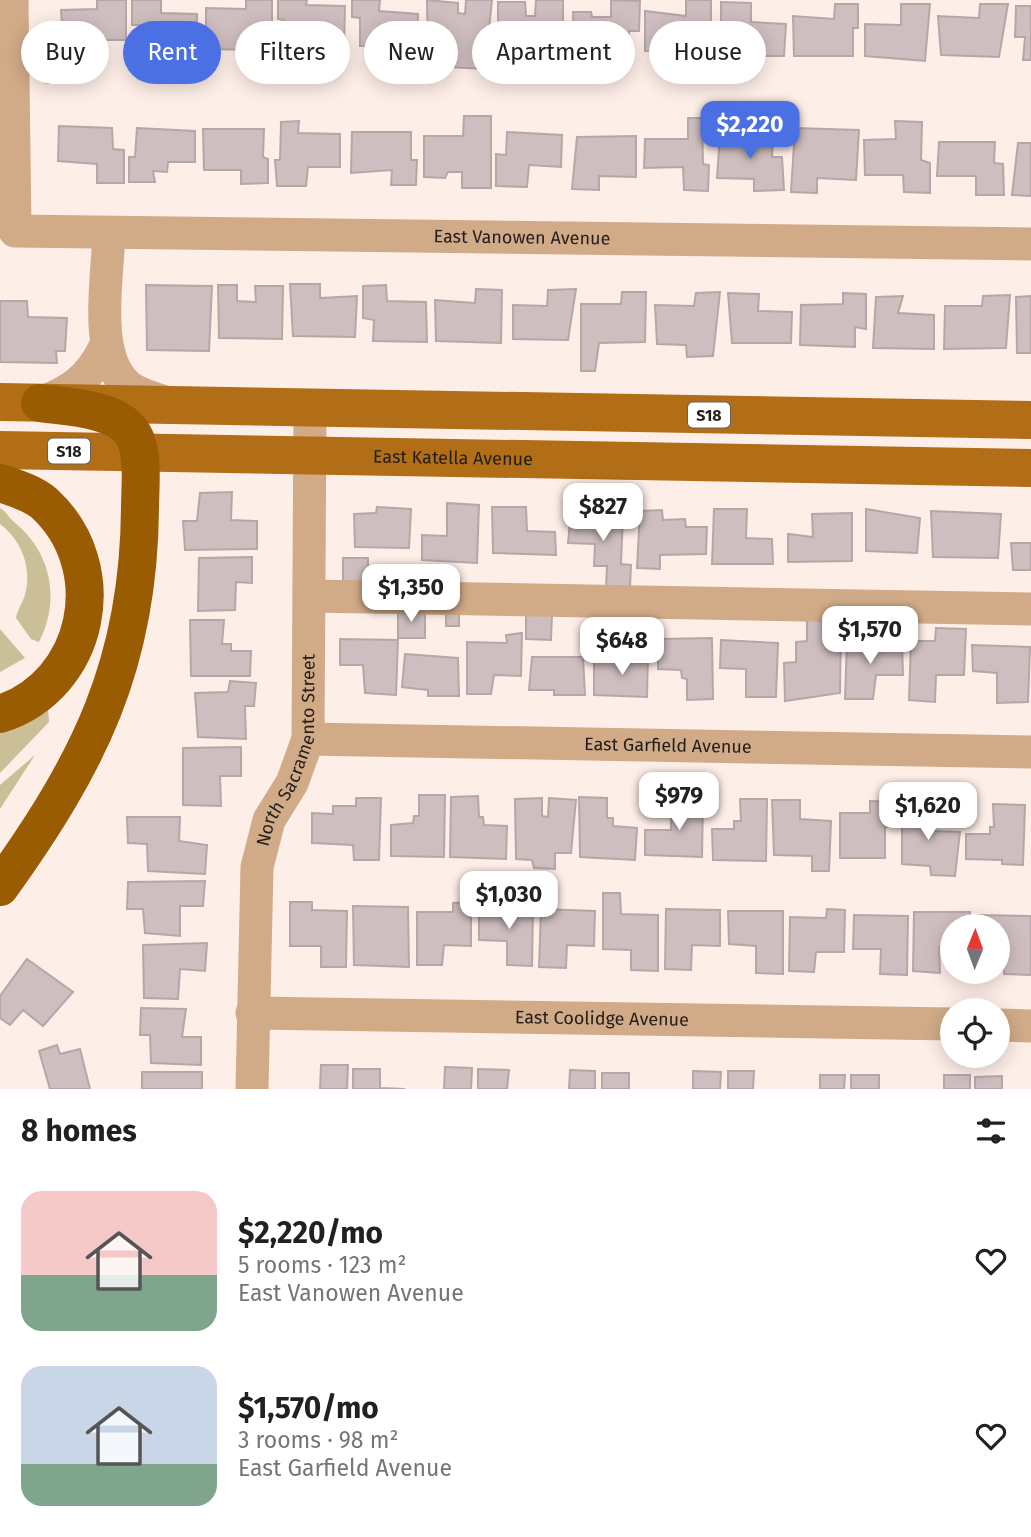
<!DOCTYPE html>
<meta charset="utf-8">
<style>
body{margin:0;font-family:"Fira Sans",sans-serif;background:#f6f6f6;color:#202124;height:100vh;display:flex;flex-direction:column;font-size:26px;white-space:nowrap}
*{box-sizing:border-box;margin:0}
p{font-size:23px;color:#757577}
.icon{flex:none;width:38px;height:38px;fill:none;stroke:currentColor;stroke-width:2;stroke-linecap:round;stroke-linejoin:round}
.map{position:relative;height:1089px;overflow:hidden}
.drawer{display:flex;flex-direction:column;background:#fff;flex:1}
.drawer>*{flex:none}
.hud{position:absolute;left:21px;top:21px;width:990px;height:63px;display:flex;gap:14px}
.needle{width:46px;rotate:1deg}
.buttons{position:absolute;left:940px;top:914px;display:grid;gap:14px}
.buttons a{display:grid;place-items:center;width:70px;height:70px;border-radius:50%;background:#fff;box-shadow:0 4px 18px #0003;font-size:35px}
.price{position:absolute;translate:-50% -60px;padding:0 16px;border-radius:14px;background:#fff;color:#222;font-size:23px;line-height:46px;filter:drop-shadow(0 2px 4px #0008)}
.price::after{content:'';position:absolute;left:50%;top:42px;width:21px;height:16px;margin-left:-10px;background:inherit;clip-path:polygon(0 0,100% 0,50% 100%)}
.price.current{background:#4a70e4;color:#fff}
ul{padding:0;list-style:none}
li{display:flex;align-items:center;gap:21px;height:175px;padding:0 21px}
li span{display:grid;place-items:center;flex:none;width:196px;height:140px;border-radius:21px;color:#555}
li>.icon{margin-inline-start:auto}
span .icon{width:84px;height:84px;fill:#fffc;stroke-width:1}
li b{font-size:30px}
h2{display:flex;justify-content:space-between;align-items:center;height:84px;padding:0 21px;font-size:30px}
.pill{padding:0 24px;border-radius:32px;background:#fff;box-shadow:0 4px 18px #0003;font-size:24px;line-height:63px}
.pill.current{background:#4a70e4;color:#fff}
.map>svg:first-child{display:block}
.green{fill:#cbbf97}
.building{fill:#cfbec0;stroke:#b7a6a8;stroke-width:2}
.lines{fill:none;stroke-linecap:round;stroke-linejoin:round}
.minor{stroke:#d1ab87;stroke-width:33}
.major{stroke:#b16e17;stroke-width:38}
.highway{stroke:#9a5c02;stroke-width:38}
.labels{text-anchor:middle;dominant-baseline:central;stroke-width:6;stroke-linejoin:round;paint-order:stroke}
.shield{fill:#fff;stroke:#65615f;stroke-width:2}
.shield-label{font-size:16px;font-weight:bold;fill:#231d1b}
.street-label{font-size:18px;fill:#231d1b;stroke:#fff}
</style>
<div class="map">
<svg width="1031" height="1089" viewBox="0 0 1031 1089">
<rect width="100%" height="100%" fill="#feeee8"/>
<path class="green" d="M 0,508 C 6,511 8,517 14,522 C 51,552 61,599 39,642 L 31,639 L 16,618 C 17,611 21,605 24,598 C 33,571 23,541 0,524 Z
M 0,629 L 25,658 L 0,672 Z
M 48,708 L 49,722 L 0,773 L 0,733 L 12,730 Z
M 35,755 L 0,809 L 0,785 Z"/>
<path class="building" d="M 97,0 L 126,0 L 126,40 L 63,40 L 61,10 L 97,9 Z
M 132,0 L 161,0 L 161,13 L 197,14 L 196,48 L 141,47 L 141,25 L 132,25 Z
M 246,0 L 272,0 L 272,28 L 263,28 L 262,50 L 206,49 L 206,8 L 246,9 Z
M 278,0 L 307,0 L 306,5 L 345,6 L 344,48 L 302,47 L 301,61 L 284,61 L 284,20 L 278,19 Z
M 352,0 L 380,0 L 379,11 L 418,14 L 417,46 L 360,46 L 360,18 L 352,17 Z
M 427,0 L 458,3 L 458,13 L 465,14 L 466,0 L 492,0 L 485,69 L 428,66 Z
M 536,0 L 563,0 L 563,30 L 553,30 L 552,44 L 523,43 L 523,53 L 498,53 L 498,2 L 525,2 L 526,16 L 535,16 Z
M 611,0 L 640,1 L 639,31 L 629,31 L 629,53 L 574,51 L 573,12 L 591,12 L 592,17 L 611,17 Z
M 686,0 L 711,0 L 711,24 L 706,24 L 704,53 L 645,51 L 645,11 L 686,16 Z
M 721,2 L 751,3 L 751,22 L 786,24 L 784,56 L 731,56 L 730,34 L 721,34 Z
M 835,4 L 858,4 L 858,28 L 853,28 L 853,56 L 794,56 L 793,16 L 834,19 Z
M 901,4 L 930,4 L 925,61 L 865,56 L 865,24 L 901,25 Z
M 980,4 L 1008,4 L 999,57 L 941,55 L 938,16 L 979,18 Z
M 1016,6 L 1031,6 L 1031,60 L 1023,60 L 1025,37 L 1015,37 Z
M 46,59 L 60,59 L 60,83 L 46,83 Z
M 464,116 L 491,116 L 491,188 L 462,188 L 462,172 L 448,172 L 445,178 L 424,177 L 424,136 L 463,136 Z
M 688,118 L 702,118 L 703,164 L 709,165 L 708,191 L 684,190 L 683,167 L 644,168 L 645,139 L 688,139 Z
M 299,121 L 298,133 L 340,134 L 340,167 L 308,167 L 306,186 L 277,186 L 275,160 L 280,160 L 281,122 Z
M 895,121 L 922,122 L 921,160 L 930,163 L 930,193 L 904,192 L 903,175 L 865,175 L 864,140 L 896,139 Z
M 59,126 L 112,128 L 113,149 L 124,150 L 124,183 L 97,183 L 97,164 L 58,161 Z
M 137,128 L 195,131 L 195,162 L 168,162 L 167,172 L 153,171 L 155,182 L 129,182 L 129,157 L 135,157 Z
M 795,128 L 859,130 L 856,180 L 817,178 L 817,193 L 791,192 Z
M 203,129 L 264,129 L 263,157 L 268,159 L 268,183 L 241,184 L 241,170 L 204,170 Z
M 352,132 L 411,132 L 411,160 L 417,160 L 416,185 L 391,185 L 392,170 L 351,173 Z
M 507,132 L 562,135 L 561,167 L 529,165 L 527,187 L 496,186 L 496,154 L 506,155 Z
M 720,133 L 773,135 L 772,157 L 782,157 L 784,190 L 754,191 L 754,179 L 717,178 Z
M 636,136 L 636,177 L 599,176 L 599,190 L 572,189 L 577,137 Z
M 939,142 L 995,142 L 994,163 L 1003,164 L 1004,195 L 976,195 L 976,176 L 937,176 Z
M 1018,143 L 1031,143 L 1031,196 L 1012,195 Z
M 290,284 L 320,284 L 320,298 L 357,296 L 355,337 L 293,336 Z
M 146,285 L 212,286 L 209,351 L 147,350 Z
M 218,285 L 237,285 L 237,301 L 256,302 L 255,286 L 283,286 L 282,339 L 219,338 Z
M 386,285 L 387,301 L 426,302 L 427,342 L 373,341 L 374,320 L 363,318 L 363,286 Z
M 476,289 L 502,290 L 501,343 L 436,341 L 435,300 L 475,303 Z
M 576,289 L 568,340 L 513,339 L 513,305 L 547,306 L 548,290 Z
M 622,292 L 646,292 L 645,342 L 599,343 L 595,371 L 581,371 L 581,304 L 621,304 Z
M 720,292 L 713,356 L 687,357 L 686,345 L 657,344 L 655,305 L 694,306 L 696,293 Z
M 728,293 L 759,294 L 758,311 L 792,312 L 791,343 L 732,343 Z
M 843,293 L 866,294 L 866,329 L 855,327 L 855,347 L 800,345 L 801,305 L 843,304 Z
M 1010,295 L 1006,348 L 944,349 L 945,306 L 982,306 L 983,296 Z
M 903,296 L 898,313 L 934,315 L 934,349 L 873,348 L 876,297 Z
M 1031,296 L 1031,353 L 1017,353 L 1016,297 Z
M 0,301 L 27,301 L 28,317 L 67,318 L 65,351 L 56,351 L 57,363 L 0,362 Z
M 232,492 L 231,520 L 257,521 L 257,549 L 185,550 L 183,521 L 197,521 L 200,493 Z
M 447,503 L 479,505 L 477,563 L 422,560 L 422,535 L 447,536 Z
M 377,507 L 411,509 L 409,548 L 355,547 L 354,514 L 376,513 Z
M 492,507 L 526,507 L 527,531 L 555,532 L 556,555 L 493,553 Z
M 714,509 L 747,509 L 746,538 L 772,539 L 773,564 L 712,564 Z
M 866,509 L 920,518 L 917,553 L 866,551 Z
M 662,510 L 663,520 L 685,519 L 686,527 L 707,527 L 706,554 L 660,555 L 660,569 L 637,568 L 640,511 Z
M 571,511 L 623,514 L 621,564 L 631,565 L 630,587 L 606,588 L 607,566 L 594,566 L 595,544 L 568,543 Z
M 931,511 L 1001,514 L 998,558 L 933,557 Z
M 852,513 L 852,561 L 788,562 L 788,534 L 813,537 L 812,514 Z
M 1011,543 L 1031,543 L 1031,570 L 1013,570 Z
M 252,557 L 252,583 L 236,582 L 235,610 L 198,611 L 199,558 Z
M 343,558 L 368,558 L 368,584 L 343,584 Z
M 398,611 L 425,611 L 425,638 L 398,638 Z
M 446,611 L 459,611 L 459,626 L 446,626 Z
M 526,614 L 552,614 L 551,640 L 526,639 Z
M 625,615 L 651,615 L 651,642 L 625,642 Z
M 807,619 L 841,620 L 840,693 L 785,701 L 784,663 L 796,662 L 796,642 L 807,641 Z
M 190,620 L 224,620 L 222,644 L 231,644 L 231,651 L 251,651 L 250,676 L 191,676 Z
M 936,628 L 966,629 L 964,675 L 936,675 L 935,702 L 909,700 L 911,641 L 935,641 Z
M 522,633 L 521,676 L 494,675 L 491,694 L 467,694 L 467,642 L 507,643 L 506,635 Z
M 712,638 L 713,699 L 687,700 L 687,679 L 682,678 L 681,670 L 658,669 L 658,639 Z
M 340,639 L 398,640 L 396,695 L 365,693 L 363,665 L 340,665 Z
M 721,640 L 778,643 L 776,697 L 746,697 L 746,669 L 720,668 Z
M 847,641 L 902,642 L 903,675 L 876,675 L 873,699 L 845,699 Z
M 972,645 L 1030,647 L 1028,702 L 997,703 L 997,673 L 973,671 Z
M 632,653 L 648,654 L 647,697 L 594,695 L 594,661 L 632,662 Z
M 405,654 L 458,658 L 459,696 L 428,696 L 428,690 L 402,687 Z
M 532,657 L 583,657 L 585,695 L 554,695 L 554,690 L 529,690 Z
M 230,681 L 256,683 L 254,706 L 245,706 L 246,739 L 198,737 L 195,693 L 228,692 Z
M 241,747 L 241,776 L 220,776 L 221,806 L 183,805 L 183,748 Z
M 419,795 L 445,795 L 444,857 L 391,856 L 391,825 L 413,823 L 414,816 L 419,816 Z
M 478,796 L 479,817 L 483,817 L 484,825 L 507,826 L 506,859 L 450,857 L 451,797 Z
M 579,797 L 607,798 L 607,818 L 613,818 L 613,826 L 637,828 L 635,860 L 580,857 Z
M 356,798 L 381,798 L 379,860 L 354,860 L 353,845 L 312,843 L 312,813 L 333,814 L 333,806 L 356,806 Z
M 542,798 L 542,816 L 548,817 L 549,798 L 576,800 L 571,853 L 555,853 L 555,869 L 534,868 L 532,860 L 516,859 L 515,799 Z
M 672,799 L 703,800 L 702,857 L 645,855 L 645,830 L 671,830 Z
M 740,799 L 767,799 L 766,861 L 713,860 L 712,829 L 734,829 L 734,821 L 741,821 Z
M 772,800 L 800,800 L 800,819 L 831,821 L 829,871 L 812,871 L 812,856 L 774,855 Z
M 870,801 L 897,802 L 896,826 L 885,827 L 885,858 L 840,858 L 840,813 L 870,813 Z
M 902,803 L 928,803 L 930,824 L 935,824 L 935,831 L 960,832 L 955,876 L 931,875 L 930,866 L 902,864 Z
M 993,804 L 1025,805 L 1023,865 L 1002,864 L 1002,860 L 966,859 L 966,834 L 990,834 L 990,827 L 994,827 Z
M 127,817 L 180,817 L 179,841 L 207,845 L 205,874 L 148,871 L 147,844 L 128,843 Z
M 205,881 L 203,906 L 180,906 L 180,936 L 145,933 L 143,909 L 127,909 L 128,882 Z
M 603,893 L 620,893 L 621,914 L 658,915 L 658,971 L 631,970 L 631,950 L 603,949 Z
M 290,902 L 312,902 L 312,910 L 347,911 L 346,967 L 321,967 L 321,946 L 290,946 Z
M 471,902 L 471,946 L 444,945 L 442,965 L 417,965 L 417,912 L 453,912 L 453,903 Z
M 353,906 L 408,907 L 409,967 L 354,965 Z
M 479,907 L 533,907 L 532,966 L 507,965 L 507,941 L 479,940 Z
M 541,909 L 595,911 L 594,946 L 567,945 L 566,968 L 539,967 Z
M 666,909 L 720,910 L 720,946 L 692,945 L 691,970 L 665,969 Z
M 827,909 L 845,910 L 844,952 L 816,952 L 814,972 L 789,971 L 790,917 L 826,918 Z
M 728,911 L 783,911 L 783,974 L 756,973 L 756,946 L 729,944 Z
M 914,912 L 970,912 L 969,926 L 952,926 L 952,947 L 939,947 L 940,973 L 913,971 Z
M 854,915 L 908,916 L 907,975 L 880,974 L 881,949 L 853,949 Z
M 977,915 L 1031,916 L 1031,975 L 1004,974 L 1003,950 L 998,950 L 998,926 L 977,926 Z
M 207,943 L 205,971 L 180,969 L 178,999 L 144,998 L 143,945 Z
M 27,959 L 73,992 L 43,1026 L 23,1010 L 10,1025 L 0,1018 L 0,996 Z
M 141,1008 L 186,1009 L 182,1037 L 201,1037 L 201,1065 L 151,1063 L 150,1035 L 140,1035 Z
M 57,1045 L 60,1054 L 80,1049 L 90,1089 L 50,1089 L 39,1051 Z
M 321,1065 L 348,1065 L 347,1089 L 320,1089 Z
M 445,1067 L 472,1068 L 471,1089 L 444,1089 Z
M 353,1069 L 380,1069 L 380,1088 L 405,1089 L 353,1089 Z
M 478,1069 L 509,1070 L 507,1089 L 478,1089 Z
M 570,1070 L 595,1071 L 595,1089 L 569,1089 Z
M 693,1071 L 721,1072 L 720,1089 L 693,1089 Z
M 728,1071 L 754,1071 L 753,1089 L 728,1089 Z
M 142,1072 L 202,1072 L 202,1089 L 142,1089 Z
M 602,1073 L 629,1073 L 629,1089 L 602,1089 Z
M 820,1075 L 845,1075 L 844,1089 L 820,1089 Z
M 851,1075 L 879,1075 L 879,1089 L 851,1089 Z
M 944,1075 L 970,1075 L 970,1089 L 944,1089 Z
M 1002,1076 L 1002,1089 L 975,1089 L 975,1077 Z"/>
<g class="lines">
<g class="minor">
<path id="s1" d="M 12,0 L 15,231 L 1031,244"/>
<path d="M 109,233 C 108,275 92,357 128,386 C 139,395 155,398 168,403"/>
<path d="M 40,403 C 72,391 90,378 105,347"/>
<path d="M 310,596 L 1031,609"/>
<path id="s2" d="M 308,739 L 1031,752"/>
<path id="s3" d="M 252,1013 L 952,1024"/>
<path d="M 998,1025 L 1031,1026"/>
<path id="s4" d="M 252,1089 L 257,867 L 269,820 L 292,783 L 308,739 L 310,409"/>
</g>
<g class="major">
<path d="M 0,402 L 1031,420"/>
<path id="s5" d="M 0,450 L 1031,468"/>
</g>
<path class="highway" d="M 0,483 C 15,488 32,493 44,503 C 114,567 90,685 0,714
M 0,887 C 89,763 139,664 140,508 C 140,486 145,447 130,430 C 112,408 67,407 40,403"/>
</g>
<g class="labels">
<g class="shield">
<rect x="688" y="402.5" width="42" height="25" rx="5"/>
<rect x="48" y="438.5" width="42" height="25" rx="5"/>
</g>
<g class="shield-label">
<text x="709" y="415">S18</text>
<text x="69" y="451">S18</text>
</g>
<g class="street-label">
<text stroke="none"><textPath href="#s1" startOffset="738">East Vanowen Avenue</textPath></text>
<text stroke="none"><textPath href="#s5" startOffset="453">East Katella Avenue</textPath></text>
<text stroke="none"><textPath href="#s2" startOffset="360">East Garfield Avenue</textPath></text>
<text stroke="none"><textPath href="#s4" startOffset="345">North Sacramento Street</textPath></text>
<text stroke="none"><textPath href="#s3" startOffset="350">East Coolidge Avenue</textPath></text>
</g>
</g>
</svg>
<div class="buttons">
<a><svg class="needle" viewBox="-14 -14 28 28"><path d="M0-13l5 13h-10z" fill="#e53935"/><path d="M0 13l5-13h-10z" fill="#757577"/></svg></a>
<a><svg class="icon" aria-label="locate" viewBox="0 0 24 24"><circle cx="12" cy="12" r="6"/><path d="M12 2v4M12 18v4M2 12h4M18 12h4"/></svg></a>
</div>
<b class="price current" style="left:750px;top:161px">$2,220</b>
<b class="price" style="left:603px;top:543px">$827</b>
<b class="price" style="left:411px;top:624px">$1,350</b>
<b class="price" style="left:870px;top:666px">$1,570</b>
<b class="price" style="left:622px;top:677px">$648</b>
<b class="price" style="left:679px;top:832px">$979</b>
<b class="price" style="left:928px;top:842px">$1,620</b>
<b class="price" style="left:509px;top:931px">$1,030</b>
<div class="hud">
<a class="pill">Buy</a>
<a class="pill current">Rent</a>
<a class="pill">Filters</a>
<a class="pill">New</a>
<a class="pill">Apartment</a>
<a class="pill">House</a>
</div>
</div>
<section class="drawer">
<h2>8 homes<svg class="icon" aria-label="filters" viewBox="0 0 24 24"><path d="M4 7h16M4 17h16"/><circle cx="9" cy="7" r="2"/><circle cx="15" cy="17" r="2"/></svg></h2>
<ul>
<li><span style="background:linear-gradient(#f6c9c9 60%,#7fa58c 0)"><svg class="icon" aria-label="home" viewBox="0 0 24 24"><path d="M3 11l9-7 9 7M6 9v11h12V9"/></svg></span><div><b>$2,220/mo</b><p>5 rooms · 123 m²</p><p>East Vanowen Avenue</p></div><svg class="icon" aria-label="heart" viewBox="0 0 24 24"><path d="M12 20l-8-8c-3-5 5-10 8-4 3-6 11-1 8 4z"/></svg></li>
<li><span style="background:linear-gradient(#c9d6e8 70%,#7fa58c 0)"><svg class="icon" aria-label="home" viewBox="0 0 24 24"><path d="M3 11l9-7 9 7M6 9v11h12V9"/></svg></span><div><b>$1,570/mo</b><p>3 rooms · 98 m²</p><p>East Garfield Avenue</p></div><svg class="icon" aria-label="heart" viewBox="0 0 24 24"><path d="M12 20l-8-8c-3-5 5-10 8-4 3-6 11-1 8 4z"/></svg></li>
</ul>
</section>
